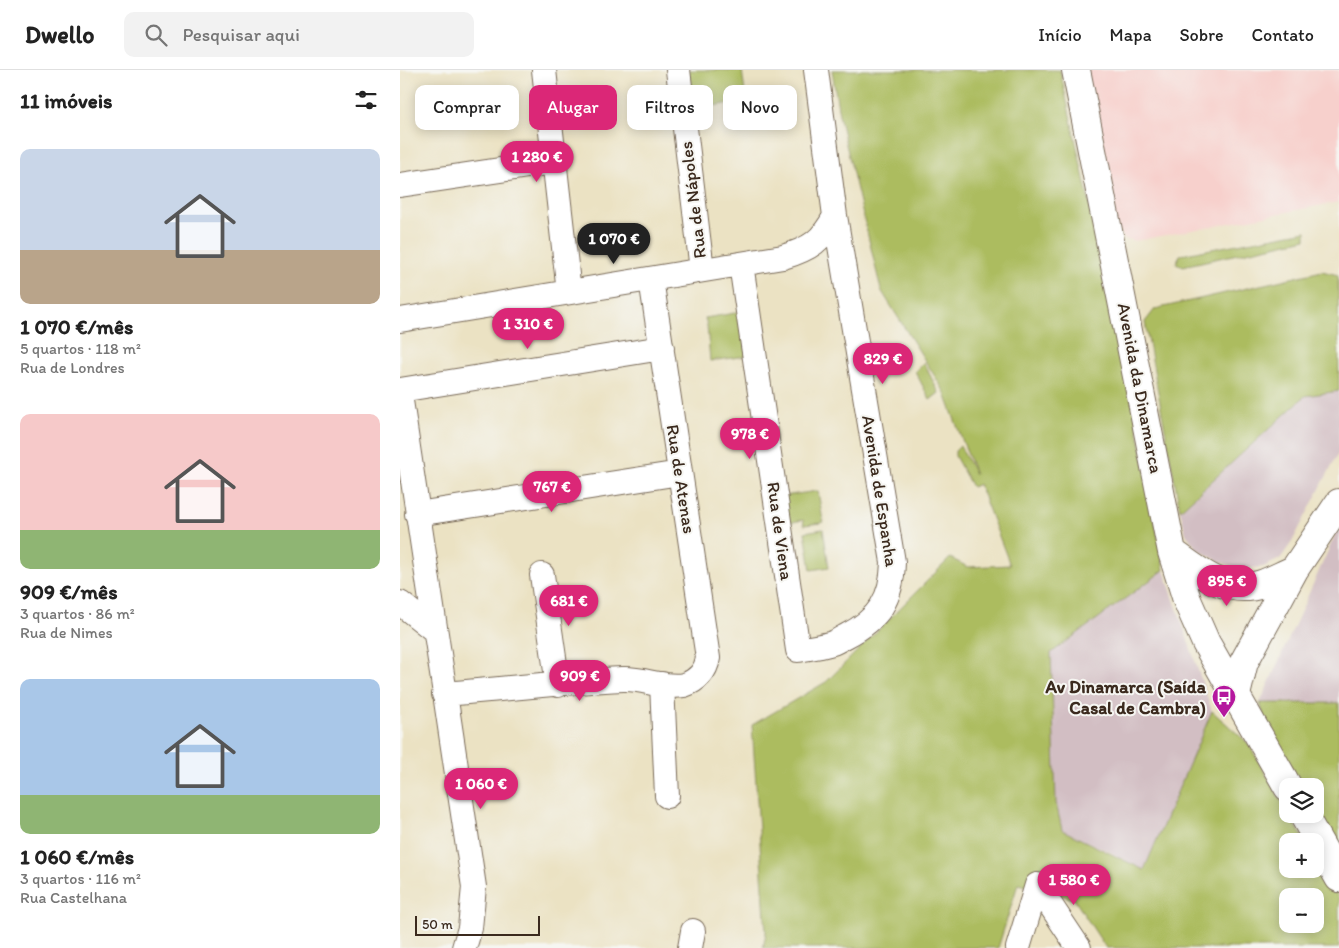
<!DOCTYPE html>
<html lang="pt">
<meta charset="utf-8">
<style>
body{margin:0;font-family:Itim,sans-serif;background:#f2f2f2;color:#222;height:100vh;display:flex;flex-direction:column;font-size:19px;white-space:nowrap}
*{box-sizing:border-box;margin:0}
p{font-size:16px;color:#767676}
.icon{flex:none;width:28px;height:28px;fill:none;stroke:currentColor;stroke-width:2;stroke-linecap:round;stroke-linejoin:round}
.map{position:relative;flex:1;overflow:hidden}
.details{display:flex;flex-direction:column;background:#fff;width:400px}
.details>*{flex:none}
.hud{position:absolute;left:15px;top:15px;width:475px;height:45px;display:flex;gap:10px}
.tools{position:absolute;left:879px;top:708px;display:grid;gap:10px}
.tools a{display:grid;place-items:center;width:45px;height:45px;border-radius:10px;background:#fff;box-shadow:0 2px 12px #0003;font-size:25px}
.scale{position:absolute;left:15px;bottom:12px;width:125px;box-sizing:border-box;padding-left:5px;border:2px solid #3b2a1e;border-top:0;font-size:14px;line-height:18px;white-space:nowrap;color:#3b2a1e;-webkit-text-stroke:4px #f6f6f2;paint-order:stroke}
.price{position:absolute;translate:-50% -42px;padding:0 11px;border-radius:18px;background:#db2777;color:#fff;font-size:16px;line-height:32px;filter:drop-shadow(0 1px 2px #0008)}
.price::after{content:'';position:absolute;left:50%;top:30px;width:15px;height:11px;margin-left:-8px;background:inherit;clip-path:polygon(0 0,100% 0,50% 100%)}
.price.selected{background:#222;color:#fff}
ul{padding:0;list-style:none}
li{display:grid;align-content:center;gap:10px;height:265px;padding:0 20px}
li span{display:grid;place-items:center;height:155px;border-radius:10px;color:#555}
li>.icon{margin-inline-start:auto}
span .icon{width:90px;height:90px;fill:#fffc;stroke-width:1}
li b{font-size:21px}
h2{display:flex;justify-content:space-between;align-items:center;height:60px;padding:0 20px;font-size:21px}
.chip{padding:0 18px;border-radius:10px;background:#fff;box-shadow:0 2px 12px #0003;font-size:18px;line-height:45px}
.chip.selected{background:#db2777;color:#fff}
header{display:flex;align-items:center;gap:30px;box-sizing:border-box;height:70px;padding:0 25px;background:#fff;border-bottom:1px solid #e0e0e0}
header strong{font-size:24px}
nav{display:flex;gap:28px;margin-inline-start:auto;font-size:18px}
.search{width:350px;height:45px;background:#f2f2f2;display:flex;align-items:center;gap:12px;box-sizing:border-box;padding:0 18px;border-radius:10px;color:#767676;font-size:19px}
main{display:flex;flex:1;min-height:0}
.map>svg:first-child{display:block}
.built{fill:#f7d0cc}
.industrial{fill:#d2bec3}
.green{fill:#acbc5f;stroke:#74733e;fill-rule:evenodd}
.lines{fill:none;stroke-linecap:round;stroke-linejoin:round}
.minor-casing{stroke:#796a58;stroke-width:26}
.major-casing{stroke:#796a58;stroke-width:30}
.minor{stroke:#fff;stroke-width:24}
.major{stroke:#fff;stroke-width:28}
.labels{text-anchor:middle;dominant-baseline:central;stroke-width:4;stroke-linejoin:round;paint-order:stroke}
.street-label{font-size:18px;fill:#3b2a1e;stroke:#f6f6f2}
.poi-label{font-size:18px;font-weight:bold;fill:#3b2a1e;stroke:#f6f6f2;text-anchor:end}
</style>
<header>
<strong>Dwello</strong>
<div class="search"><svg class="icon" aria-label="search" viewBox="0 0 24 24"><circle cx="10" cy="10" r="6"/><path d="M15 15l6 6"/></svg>Pesquisar aqui</div>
<nav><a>Início</a><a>Mapa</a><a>Sobre</a><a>Contato</a></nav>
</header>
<main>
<section class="details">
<h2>11 imóveis<svg class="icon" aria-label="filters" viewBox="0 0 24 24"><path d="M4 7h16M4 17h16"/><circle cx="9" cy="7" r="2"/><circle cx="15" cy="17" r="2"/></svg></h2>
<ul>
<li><span style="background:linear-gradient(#c9d6e8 65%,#b9a48a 0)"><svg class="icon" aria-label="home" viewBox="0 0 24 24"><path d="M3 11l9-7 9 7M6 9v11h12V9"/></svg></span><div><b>1 070 €/mês</b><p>5 quartos · 118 m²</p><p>Rua de Londres</p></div></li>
<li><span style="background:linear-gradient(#f6c9c9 75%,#8fb573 0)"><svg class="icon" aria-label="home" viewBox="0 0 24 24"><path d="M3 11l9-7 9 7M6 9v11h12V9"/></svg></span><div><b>909 €/mês</b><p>3 quartos · 86 m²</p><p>Rua de Nimes</p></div></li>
<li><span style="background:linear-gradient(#a9c7e8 75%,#8fb573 0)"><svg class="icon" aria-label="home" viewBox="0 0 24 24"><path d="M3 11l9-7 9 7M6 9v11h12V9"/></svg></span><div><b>1 060 €/mês</b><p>3 quartos · 116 m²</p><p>Rua Castelhana</p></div></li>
</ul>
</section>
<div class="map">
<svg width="939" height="878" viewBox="0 0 939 878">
<rect width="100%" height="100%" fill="#f6f6f2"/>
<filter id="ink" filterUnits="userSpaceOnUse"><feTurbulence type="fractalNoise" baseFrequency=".02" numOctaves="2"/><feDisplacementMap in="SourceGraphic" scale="10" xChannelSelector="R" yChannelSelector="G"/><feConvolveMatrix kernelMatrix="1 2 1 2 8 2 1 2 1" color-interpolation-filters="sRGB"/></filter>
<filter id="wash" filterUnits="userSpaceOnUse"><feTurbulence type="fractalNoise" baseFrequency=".0096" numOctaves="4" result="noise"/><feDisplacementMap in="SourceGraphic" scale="20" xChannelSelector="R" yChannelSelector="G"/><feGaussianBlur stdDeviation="1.12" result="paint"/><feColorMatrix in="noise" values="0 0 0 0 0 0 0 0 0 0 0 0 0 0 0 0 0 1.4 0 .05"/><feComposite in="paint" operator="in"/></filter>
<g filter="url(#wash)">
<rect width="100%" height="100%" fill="#ebe2c3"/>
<path class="built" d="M 683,0 L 939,0 L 939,132 L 735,171 L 724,168 L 715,155 Z"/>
<path class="industrial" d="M 939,321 L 939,382 L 892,472 L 880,489 L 863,497 L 842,499 L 820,492 L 797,479 L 786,464 L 780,440 L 905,326 Z
M 939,456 L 939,633 L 860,633 Z
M 764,500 L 812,641 L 744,800 L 710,782 L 662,760 L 656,733 L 651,583 Z"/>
<path class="green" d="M 288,0 L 342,0 L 346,31 L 292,39 Z
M 432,0 L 660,0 L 730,318 L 764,500 L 651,583 L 656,733 L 662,760 L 744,800 L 812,641 L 848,673 L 887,741 L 888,744 L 889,744 L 905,771 L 888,771 L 888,799 L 915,799 L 915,788 L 939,829 L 939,878 L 706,878 L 674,829 L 618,814 L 598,878 L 363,878 L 366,863 L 352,655 L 426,612 L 550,488 L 568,497 L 610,495 L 579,414 L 572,417 L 555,386 L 555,381 L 560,376 L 575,404 L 544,321 L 481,220 L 439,45 ZM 888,826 L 915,826 L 915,854 L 888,854 Z
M 906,161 L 906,169 L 783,196 L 776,193 L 780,185 Z
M 922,201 L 938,205 L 939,321 L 905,326 L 780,440 L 745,252 L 755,239 Z
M 341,242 L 347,286 L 310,291 L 307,255 L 305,248 Z
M 524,293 L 539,323 L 530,330 L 515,301 Z
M 418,421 L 423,451 L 422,453 L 404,455 L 403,450 L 387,453 L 383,426 Z
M 423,459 L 429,497 L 411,500 L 405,462 Z
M 860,633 L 939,633 L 939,783 L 915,740 L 915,716 L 902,716 L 865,649 Z"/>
</g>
<g filter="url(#ink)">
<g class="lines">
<defs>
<path id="minor" d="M 144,0 L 169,222
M 278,0 L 302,200
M 0,115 L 154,92
M 341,194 L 398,580 C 408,578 419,577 429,574 C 435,573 440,569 446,566 C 479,549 492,529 493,492 L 435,146 L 416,0
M 0,250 L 383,187 C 410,179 422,171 435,146
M 0,320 L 262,278
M 0,324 L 74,817 L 70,858 L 64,878
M 17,444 L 280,403
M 142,505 L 158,615
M 0,533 L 34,560
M 262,614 L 267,726
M 44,624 C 104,619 163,612 223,609 C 244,608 263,619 284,615 C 297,611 306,601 308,588 L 251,209
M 637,815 L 679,878
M 290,878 L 293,861
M 618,878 L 637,815"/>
<path id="major" d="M 676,0 L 772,482 L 787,530 L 806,573 L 888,717
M 772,482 C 798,501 827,526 862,514 C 873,510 884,504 894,500
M 836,625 L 844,592 L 894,500 L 939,433
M 903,744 L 939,808"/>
</defs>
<use href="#minor" class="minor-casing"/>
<use href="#major" class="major-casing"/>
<use href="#minor" class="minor"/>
<use href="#major" class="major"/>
</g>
</g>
<defs>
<symbol id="bus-pin" viewBox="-11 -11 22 30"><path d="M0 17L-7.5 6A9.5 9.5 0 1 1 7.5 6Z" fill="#b5179e" stroke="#f6f6f2"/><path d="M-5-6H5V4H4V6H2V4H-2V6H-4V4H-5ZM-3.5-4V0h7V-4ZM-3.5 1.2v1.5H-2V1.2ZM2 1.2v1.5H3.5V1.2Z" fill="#fff"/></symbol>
</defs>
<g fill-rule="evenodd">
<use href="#bus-pin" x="810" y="613" width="28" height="38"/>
</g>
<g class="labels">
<g class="street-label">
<text transform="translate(293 130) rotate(-97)">Rua de Nápoles</text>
<text transform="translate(740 318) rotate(79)">Avenida da Dinamarca</text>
<text transform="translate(281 409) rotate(81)">Rua de Atenas</text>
<text transform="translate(480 421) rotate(81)">Avenida de Espanha</text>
<text transform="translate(380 461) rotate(82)">Rua de Viena</text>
</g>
<g class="poi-label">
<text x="806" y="617">Av Dinamarca (Saída<tspan x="806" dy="21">Casal de Cambra)</tspan></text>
</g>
</g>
</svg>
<div class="tools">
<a><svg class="icon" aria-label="layers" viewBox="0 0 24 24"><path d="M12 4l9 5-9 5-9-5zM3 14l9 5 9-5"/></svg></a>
<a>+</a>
<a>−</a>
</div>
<div class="scale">50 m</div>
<b class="price" style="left:137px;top:113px">1 280 €</b>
<b class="price selected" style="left:214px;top:195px">1 070 €</b>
<b class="price" style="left:128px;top:280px">1 310 €</b>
<b class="price" style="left:483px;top:315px">829 €</b>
<b class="price" style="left:350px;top:390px">978 €</b>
<b class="price" style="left:152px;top:443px">767 €</b>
<b class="price" style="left:827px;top:537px">895 €</b>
<b class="price" style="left:169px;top:557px">681 €</b>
<b class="price" style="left:180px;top:632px">909 €</b>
<b class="price" style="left:81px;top:740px">1 060 €</b>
<b class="price" style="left:674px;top:836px">1 580 €</b>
<div class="hud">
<a class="chip">Comprar</a>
<a class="chip selected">Alugar</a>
<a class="chip">Filtros</a>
<a class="chip">Novo</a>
</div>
</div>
</main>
